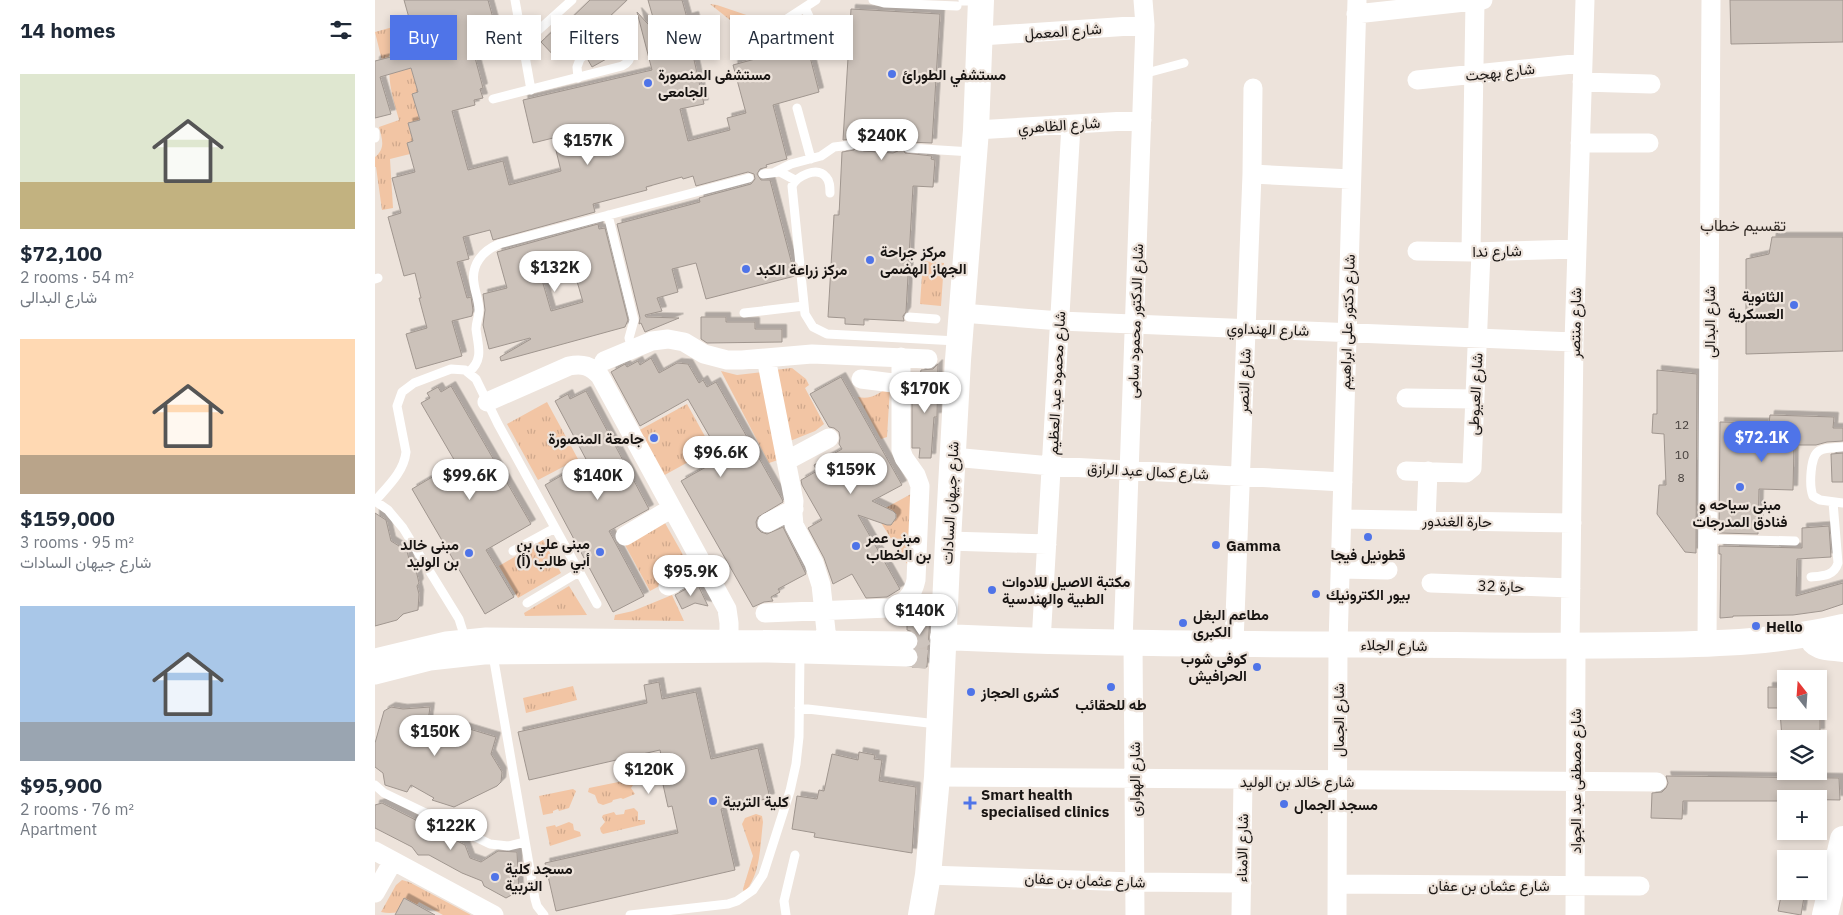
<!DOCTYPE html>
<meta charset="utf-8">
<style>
body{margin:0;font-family:"IBM Plex Sans",Vazirmatn,sans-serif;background:#f2f2f3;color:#1f2937;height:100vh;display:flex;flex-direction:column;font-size:19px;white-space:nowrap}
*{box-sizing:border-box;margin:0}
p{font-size:16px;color:#747a83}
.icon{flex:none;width:28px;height:28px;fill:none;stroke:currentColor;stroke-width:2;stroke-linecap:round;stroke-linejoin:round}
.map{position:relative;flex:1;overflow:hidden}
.sheet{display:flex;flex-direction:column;background:#fff;width:375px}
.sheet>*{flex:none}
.hud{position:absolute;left:15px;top:15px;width:475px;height:45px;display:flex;gap:10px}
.needle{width:32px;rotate:343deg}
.fabs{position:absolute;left:1402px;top:670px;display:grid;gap:10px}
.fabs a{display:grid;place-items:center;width:50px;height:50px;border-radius:0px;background:#fff;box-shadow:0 2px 8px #0003;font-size:25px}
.price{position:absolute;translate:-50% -42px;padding:0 11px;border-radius:18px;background:#fff;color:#222;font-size:16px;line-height:32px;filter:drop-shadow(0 1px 2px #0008)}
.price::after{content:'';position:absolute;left:50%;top:30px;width:15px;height:11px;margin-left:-8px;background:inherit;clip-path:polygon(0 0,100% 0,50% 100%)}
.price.active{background:#4f74e8;color:#fff}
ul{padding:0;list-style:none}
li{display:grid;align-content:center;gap:10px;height:265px;padding:0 20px}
li span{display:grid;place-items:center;height:155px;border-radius:0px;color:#555}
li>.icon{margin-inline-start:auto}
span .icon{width:90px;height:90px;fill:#fffc;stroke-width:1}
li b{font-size:21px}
h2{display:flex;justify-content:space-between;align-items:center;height:60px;padding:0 20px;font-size:21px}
.tag{padding:0 18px;border-radius:0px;background:#fff;box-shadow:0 2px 8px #0003;font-size:18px;line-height:45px}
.tag.active{background:#4f74e8;color:#fff}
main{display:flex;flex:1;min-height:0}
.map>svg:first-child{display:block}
.grass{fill:url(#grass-tufts)}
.building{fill:#ccc2ba;stroke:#a0968f;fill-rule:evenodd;filter:url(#shadow)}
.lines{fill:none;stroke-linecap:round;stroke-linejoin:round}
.street-tunnel{stroke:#cdc4bd;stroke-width:19;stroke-dasharray:19 9;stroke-linecap:butt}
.lane{stroke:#fff;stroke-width:9}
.street{stroke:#fff;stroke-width:19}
.secondary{stroke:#fff;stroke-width:26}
.poi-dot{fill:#4f74e8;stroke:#ede3db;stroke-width:2}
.labels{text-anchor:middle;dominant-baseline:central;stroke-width:4.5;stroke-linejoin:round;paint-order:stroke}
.number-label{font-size:12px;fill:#46403d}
.street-label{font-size:15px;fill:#191513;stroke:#ede3db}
.poi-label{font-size:15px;font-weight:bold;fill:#191513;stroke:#ede3db;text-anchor:start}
.neighbourhood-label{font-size:16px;fill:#312924;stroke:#ede3db}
</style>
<main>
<section class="sheet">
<h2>14 homes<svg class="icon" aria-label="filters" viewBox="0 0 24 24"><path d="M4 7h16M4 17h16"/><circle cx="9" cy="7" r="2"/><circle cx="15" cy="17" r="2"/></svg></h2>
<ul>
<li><span style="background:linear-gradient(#dfe7d0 70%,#c2b280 0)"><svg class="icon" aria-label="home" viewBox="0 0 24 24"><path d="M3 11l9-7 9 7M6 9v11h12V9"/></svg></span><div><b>$72,100</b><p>2 rooms · 54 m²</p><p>شارع البدالى</p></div></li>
<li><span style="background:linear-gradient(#ffd9b3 75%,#b9a48a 0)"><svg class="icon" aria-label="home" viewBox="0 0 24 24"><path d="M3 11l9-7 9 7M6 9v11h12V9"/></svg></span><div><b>$159,000</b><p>3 rooms · 95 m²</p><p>شارع جيهان السادات</p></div></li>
<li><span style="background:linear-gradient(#a9c7e8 75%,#9aa5b1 0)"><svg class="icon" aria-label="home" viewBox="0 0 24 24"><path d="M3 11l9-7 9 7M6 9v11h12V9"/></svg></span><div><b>$95,900</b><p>2 rooms · 76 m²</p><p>Apartment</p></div></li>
</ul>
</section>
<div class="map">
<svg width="1468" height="915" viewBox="0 0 1468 915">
<defs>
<pattern id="grass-tufts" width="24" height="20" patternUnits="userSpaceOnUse" patternTransform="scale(1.25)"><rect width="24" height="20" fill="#f2c5a4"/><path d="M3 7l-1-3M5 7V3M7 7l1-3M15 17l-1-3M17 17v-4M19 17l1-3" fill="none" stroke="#cfa88c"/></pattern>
<filter id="shadow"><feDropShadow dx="4.5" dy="-4.5" stdDeviation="0" flood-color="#0004"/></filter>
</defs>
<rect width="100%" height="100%" fill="#ede3db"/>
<path class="grass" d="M 335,4 L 342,5 L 392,22 L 370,32 Z
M 25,25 L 9,69 L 0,32 Z
M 33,30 L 38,51 L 17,57 L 21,72 L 36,68 L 43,92 L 37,94 L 45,120 L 33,124 L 36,134 L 43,132 L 35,154 L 15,159 L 18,208 L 7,210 L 1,167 L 0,167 L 0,157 C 11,148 7,139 4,127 L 24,120 C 19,101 10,77 17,57 C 19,48 24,40 27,31 Z
M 548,261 L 569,263 L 566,306 L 545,304 Z
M 417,368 L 431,379 L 434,385 L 430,388 L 449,424 L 440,431 L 415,441 L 399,370 Z
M 346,371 L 362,375 L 388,372 L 403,460 L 394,463 Z
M 515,387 L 512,437 L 506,439 L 483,397 C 497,400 503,393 515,387 Z
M 172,402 L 203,459 L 163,480 L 132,424 Z
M 312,404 L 337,449 L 286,477 L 261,432 Z
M 536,494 L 534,567 L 503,518 L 505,511 Z
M 290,523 L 316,569 L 275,591 L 250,545 Z
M 168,540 L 186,573 L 143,598 L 124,566 Z
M 194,586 L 212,615 L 150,616 L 149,613 Z
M 297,595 L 309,621 L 239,620 L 240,615 L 258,611 Z
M 198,686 L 202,700 L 151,713 L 148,698 Z
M 258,779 L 260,782 L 256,788 L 260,794 L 248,799 L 246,798 L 238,800 L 237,802 L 228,805 L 223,803 L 220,795 L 213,792 L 214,788 Z
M 198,789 L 201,791 L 194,808 L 184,811 L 183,809 L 178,811 L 178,813 L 168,815 L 164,796 Z
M 259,808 L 263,812 L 263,820 L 270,820 L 270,824 L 228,834 L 226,832 L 225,828 L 230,822 L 227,817 L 228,815 L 239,812 L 241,815 L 249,814 L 250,810 Z
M 381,814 L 387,816 L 388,822 C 385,845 386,875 369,893 L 368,889 L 378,856 L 367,824 L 370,818 Z
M 194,822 L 198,824 L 199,830 L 205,832 L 206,836 L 175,846 L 171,827 L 180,825 L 181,827 Z
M 27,880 L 34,882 L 96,915 L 68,915 L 44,902 L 42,905 C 30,911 19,915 6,912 L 21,885 Z"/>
<path class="building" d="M 29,0 L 113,0 L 126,47 L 99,54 L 108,88 L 105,89 L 108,98 L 99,100 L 100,105 L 77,111 L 93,170 L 128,161 L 134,185 L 186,171 L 178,138 L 158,143 L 148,100 L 277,70 L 262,12 L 283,35 L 273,0 L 307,0 L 312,18 L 319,16 L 326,40 L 315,42 L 329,104 L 305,109 L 313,141 L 355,130 L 352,118 L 371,113 L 358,65 L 432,45 L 444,92 L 398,105 L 412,159 L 391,165 L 392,167 L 385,169 L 382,174 L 386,180 L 395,180 L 420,276 L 331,299 L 321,263 L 297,269 L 303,292 L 282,298 L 287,311 L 270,315 L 271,317 L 304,318 L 270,332 L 266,323 L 264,324 L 265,318 L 242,224 L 325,202 L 324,198 L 376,184 L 380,179 L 379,174 L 373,172 L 321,186 L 318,176 L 308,179 L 307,177 L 271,187 L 272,190 L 218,204 L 220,212 L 118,240 L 115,230 L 88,237 L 94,259 L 82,262 L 92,298 L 96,297 L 98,310 L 97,316 L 77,321 L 87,356 L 41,369 L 31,334 L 52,328 L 44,298 L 46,298 L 40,273 L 29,276 L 13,217 L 26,213 L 17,178 L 40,172 L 32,143 L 38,141 L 33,123 L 45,120 L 37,94 L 43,92 L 36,68 L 5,77 L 16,114 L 0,118 L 0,61 L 43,50 Z
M 215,0 L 252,0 L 232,19 L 234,25 L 207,49 L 205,46 L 197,53 L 193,48 L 182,59 L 166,42 L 183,26 L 186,28 Z
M 1355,0 L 1468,0 L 1468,42 L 1356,44 Z
M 476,9 L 565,14 L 557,143 L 533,142 L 530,143 L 527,147 L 530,153 L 557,156 L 556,159 L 560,160 L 558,187 L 538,186 L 531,312 L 528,316 L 529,321 L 489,319 L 489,325 L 470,324 L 470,318 L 453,317 L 459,215 L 464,215 L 467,152 L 479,150 L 482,145 L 478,139 L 468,140 ZM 488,139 L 519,141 L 523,144 L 524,148 L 523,151 L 518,153 L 489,151 L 486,150 L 484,145 Z
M 238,38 L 242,53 L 217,67 L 213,60 Z
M 223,224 L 224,229 L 230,228 L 253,320 L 250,327 L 126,361 L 125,357 L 156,339 L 155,338 L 114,349 L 108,325 L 110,310 L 108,294 L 132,288 L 122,252 ZM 199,271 L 208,302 L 176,311 L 167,280 Z
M 1397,237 L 1468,237 L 1468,351 L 1371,354 L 1371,259 L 1394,254 Z
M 326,317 L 351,317 L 351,322 L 380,322 L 380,329 L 407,329 L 407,342 L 332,343 L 326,339 Z
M 276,358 L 284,373 L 302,363 L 313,364 L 324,383 L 328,380 L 332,387 L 341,382 L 407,499 L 408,502 L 383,517 L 381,522 L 382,528 L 386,532 L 392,534 L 408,527 L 431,574 L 403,589 L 405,592 L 396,597 L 398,601 L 389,602 L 378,607 L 306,481 L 347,458 L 313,399 L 265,426 L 236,372 L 250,364 L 252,367 L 263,361 L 265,365 Z
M 563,364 L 562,417 L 559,417 L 556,458 L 544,458 L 545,448 L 537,448 L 537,397 L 547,396 L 553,388 L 552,381 L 545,376 L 546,370 L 558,369 Z
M 1282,370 L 1322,374 L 1321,553 L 1310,552 L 1282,514 L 1284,485 L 1291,485 L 1289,434 L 1277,433 L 1278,414 L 1282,414 Z
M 466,377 L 527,485 L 497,501 L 518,511 L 521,514 L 521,518 L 516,525 L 512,525 L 483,515 L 525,589 L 512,597 L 491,598 L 477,574 L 458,584 L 449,558 L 433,528 L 447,520 L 427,485 L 426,480 L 442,471 L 439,465 L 467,449 L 464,444 L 465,438 L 464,432 L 459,428 L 454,427 L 435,394 Z
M 76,386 L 156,524 L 111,550 L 139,597 L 110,614 L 37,489 L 81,463 L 46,403 L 55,398 L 52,393 L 63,387 L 66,392 Z
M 211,391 L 274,509 L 234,531 L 269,596 L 238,612 L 170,485 L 212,461 L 180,401 L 193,394 L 195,399 Z
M 1395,415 L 1459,417 L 1458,428 L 1468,428 L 1468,441 L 1452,442 L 1441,445 L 1419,445 L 1418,490 L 1384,489 L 1383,534 L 1344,533 L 1345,422 L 1394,423 Z
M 1468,453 L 1468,482 L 1457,482 L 1456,454 Z
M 0,513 L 11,520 L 16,541 L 32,551 L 35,563 L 39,564 L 41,570 L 44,583 L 42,586 L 44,594 L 43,610 L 28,614 L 22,620 L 0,626 Z
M 1454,526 L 1456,557 L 1422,559 L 1421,596 L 1468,583 L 1468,604 L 1447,611 L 1418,615 L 1358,616 L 1358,617 L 1345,618 L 1346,554 L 1344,554 L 1344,546 L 1427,548 L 1427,528 Z
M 322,583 L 333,606 L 320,603 L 307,609 L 300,595 Z
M 532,615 L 555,615 L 552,667 L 537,667 L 542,663 L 544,658 L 540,649 L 544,641 L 539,632 L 532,630 Z
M 284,682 L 287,699 L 321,692 L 336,759 L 383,748 L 395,798 L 346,809 L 360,870 L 181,911 L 170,863 L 303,833 L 297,806 L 293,807 L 287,780 L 291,779 L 285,750 L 154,780 L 143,732 L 272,703 L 269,685 Z
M 1393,687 L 1411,687 L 1411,708 L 1393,708 Z
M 16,707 L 28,709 L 55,707 L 53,722 L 78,726 L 78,724 L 121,737 L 116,754 L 127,772 L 126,782 L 122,786 L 79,807 L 57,800 L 59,798 L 36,785 L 32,792 L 10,785 L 8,773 L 0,767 L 0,743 L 9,711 Z
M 1405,711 L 1445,711 L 1445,733 L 1438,733 L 1438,739 L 1407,739 Z
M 484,752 L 500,755 L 499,759 L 507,760 L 504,781 L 541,787 L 537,853 L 439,837 L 440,833 L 417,829 L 422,796 L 442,799 L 444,790 L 449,791 L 457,754 L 483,760 Z
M 1291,776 L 1464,778 L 1465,800 L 1411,799 L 1411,801 L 1308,801 L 1307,819 L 1276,818 L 1277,793 L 1287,792 L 1291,788 L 1293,783 Z
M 7,803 L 90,845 L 95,858 L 106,862 L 123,851 L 142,852 L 144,891 L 131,898 L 109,886 L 107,881 L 87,873 L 54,855 L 43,855 L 37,847 L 0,828 L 0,805 Z
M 1407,891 L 1430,891 L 1426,915 L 1403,911 Z
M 29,898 L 60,915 L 20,915 Z"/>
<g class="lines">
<path class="street-tunnel" d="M 533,641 L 547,638 L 556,633
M 533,657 L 556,660"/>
<path class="lane" d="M 140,0 L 156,90
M 498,0 L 509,3 L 582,6
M 588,1 L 603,1
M 430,8 L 441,31
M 387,35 L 441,0
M 148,44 L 197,0
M 768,74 L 809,63
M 118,99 L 247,66 C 262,59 255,40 249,29 L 244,27 L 240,28 L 205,59 L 202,67 L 203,78
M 422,108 L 436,159
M 0,132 L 0,138
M 490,145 L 518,147
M 533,148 L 597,152
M 400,172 L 416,164 L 446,156 L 459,147 L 476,145
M 388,174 L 405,172 L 420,180
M 455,193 C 455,187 455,181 451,177 C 442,166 422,176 417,186 L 430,314 L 438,327 L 452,334 L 582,341
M 233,215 L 259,320 L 254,338 L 257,350
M 0,279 L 3,278
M 369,313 L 429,306
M 534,317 L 561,319
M 94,372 C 109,359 103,346 101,329 C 101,322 104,317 104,310 C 104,301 100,292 99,283 C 96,265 107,251 124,244 L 374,178
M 1468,447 C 1461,448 1451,447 1444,451 C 1435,456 1434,486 1438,496 L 1445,500 L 1468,503
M 0,501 C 12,487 29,472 31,452 L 22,406 L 27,392 L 39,383 L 76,369 L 90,370 L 101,379 L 123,424 L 222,604
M 0,501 L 13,510 L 28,528 L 84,619 L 90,638
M 1333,539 L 1420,541
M 138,551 L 180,528
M 1436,577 C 1448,576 1459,576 1463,563 L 1458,502
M 152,603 L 204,572
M 118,655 L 160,899 L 162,906 L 169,915
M 424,708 L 562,724
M 0,785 L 9,793 L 115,844 L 133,846 L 150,842
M 255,915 L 353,904 L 362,901 L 378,890 L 388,875 L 415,791 L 421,764 L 424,737 L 425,654
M 411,915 L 409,901 L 420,855"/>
<path class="street" d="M 981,14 L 1108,0
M 606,36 L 770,25
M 1042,80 L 1208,63
M 1207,82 L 1276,84
M 601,130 L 767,120
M 1205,143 L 1274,143
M 877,174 L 976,179
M 1042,251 L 1096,252 L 1202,249
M 1096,252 L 1100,1
M 587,313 L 685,321 L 1199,342
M 391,358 L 419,501 L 418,514 L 419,525 L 439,563 L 446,585 L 452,640
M 229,361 L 277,341 L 293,339 L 309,342 L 329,354 L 352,360 L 367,360 L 437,354 L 553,359
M 486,379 L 542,386
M 1031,398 L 1100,399
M 112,402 L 194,366 C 208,363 216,366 225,376 L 352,609 L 354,623 L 354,638
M 578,457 L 676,466 L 968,482
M 411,461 L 454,438
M 1031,471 L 1091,473 L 1097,468 L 1106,252
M 967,519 L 1197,523
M 1051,521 L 1053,471
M 392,523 L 419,509
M 250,536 L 297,508
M 573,541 L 672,544
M 965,569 L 1013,570
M 1056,583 L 1196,588
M 293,586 L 329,567
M 390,613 L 514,608 C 529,605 538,595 541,580 L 545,486 L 541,475 L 529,458 L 526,450 L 526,357
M 666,642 L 696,125
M 748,642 L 770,25 L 768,0
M 758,642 L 760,915
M 859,643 L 877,174 L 878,88
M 1332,645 L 1336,0
M 1195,646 L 1199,342 L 1210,0
M 0,658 L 71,641 L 111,637 L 533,641
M 0,675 L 55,661 L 109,655 L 393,653 L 533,657
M 562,777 L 1282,782
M 0,851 L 119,915
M 553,875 L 759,882 L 867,883
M 962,884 L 1265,886
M 0,893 L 18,861
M 866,915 L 868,780
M 962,915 L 963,644 L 982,0
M 1200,915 L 1201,647"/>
<path class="secondary" d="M 1436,635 C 1439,649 1456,647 1468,649
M 568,637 C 739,645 909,644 1080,645 C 1146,646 1213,646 1279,645 C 1343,644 1405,642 1468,627
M 546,915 L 553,875 L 562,777 L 573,541 L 583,360 L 601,130 L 606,0
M 1450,915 L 1468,839"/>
</g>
<g class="poi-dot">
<circle cx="517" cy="74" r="5"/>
<circle cx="273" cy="83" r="5"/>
<circle cx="495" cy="260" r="5"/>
<circle cx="371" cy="269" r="5"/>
<circle cx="1419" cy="305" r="5"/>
<circle cx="279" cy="438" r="5"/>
<circle cx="1365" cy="487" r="5"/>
<circle cx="993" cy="537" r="5"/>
<circle cx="841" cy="545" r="5"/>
<circle cx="481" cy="546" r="5"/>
<circle cx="225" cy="552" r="5"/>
<circle cx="94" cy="553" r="5"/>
<circle cx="617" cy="590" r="5"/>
<circle cx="941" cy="594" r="5"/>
<circle cx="808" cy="623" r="5"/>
<circle cx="1381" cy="626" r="5"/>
<circle cx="882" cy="667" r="5"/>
<circle cx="736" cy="687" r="5"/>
<circle cx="596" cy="692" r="5"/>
<circle cx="338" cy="801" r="5"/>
<path d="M592.5 795.5h5v5h5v5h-5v5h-5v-5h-5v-5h5z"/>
<circle cx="909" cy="804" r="5"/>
<circle cx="120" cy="877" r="5"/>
</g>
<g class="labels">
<g class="number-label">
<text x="1307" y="424">12</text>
<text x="1307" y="454">10</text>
<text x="1306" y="477">8</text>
</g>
<g class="street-label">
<text transform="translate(688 31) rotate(-4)">شارع المعمل</text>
<text transform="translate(1125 72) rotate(-6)">شارع بهجت</text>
<text transform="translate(684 125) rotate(-4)">شارع الظاهري</text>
<text transform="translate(1122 251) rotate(-1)">شارع ندا</text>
<text transform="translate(760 321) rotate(-88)">شارع الدكتور محمود سامى</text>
<text transform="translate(972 322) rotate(-88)">شارع دكتور على ابراهيم</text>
<text transform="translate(1334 322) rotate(-90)">شارع البدالى</text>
<text transform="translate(1200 323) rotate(-89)">شارع منتصر</text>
<text transform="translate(893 329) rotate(2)">شارع الهنداوي</text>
<text transform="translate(869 381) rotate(-88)">شارع النصر</text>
<text transform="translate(681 383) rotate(-87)">شارع محمود عبد العظيم</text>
<text transform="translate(1100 394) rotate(-87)">شارع العيوطى</text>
<text transform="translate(773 471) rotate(3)">شارع كمال عبد الرازق</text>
<text transform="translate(575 503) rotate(-87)">شارع جيهان السادات</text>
<text transform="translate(1082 521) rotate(1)">حارة الغندور</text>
<text transform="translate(1126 586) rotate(2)">حارة 32</text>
<text transform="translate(1019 645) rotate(1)">شارع الجلاء</text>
<text transform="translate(963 720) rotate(-90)">شارع الجمال</text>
<text transform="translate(759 779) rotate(-90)">شارع الهوارى</text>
<text x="922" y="781">شارع خالد بن الوليد</text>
<text transform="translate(1200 781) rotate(-90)">شارع مصطفى عبد الجواد</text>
<text transform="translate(867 848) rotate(-89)">شارع الامناء</text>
<text transform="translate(710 880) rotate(2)">شارع عثمان بن عفان</text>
<text x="1114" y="885">شارع عثمان بن عفان</text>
</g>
<g class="poi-label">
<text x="283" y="74">مستشفى المنصورة<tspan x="283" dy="17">الجامعى</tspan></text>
<text x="527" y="74">مستشفي الطورائ</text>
<text x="505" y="251">مركز جراحة<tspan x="505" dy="17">الجهاز الهضمى</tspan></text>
<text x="381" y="269">مركز زراعة الكبد</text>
<text x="1409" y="296" text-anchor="end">الثانوية<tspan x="1409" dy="17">العسكرية</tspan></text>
<text x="269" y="438" text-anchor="end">جامعة المنصورة</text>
<text x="1365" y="504" text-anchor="middle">مبنى سياحه و<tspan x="1365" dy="17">فنادق المدرجات</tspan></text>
<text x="491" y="537">مبنى عمر<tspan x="491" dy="17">بن الخطاب</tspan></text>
<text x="215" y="543" text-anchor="end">مبنى علي بن<tspan x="215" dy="17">أبي طالب (أ)</tspan></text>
<text x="84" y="544" text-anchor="end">مبنى خالد<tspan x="84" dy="17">بن الوليد</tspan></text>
<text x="851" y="545">Gamma</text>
<text x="993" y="554" text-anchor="middle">قطونيل فيجا</text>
<text x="627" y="581">مكتبة الاصيل للادوات<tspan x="627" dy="17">الطبية والهندسية</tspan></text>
<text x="951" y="594">بيور الكترونيك</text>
<text x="818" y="614">مطاعم البغل<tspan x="818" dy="17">الكبرى</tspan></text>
<text x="1391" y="626">Hello</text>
<text x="872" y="658" text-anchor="end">كوفى شوب<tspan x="872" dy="17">الحرافيش</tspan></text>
<text x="606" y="692">كشرى الحجاز</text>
<text x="736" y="704" text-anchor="middle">طه للحقائب</text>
<text x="606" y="794">Smart health<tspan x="606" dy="17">specialised clinics</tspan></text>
<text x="348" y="801">كلية التربية</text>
<text x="919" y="804">مسجد الجمال</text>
<text x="130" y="868">مسجد كلية<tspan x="130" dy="17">التربية</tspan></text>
</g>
<g class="neighbourhood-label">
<text x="1368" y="225">تقسيم خطاب</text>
</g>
</g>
</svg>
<div class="fabs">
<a><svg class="needle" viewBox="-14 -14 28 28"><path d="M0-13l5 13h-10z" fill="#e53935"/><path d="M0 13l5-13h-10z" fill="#747a83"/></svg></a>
<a><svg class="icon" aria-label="layers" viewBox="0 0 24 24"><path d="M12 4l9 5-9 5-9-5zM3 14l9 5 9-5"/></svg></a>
<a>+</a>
<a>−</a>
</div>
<b class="price" style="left:507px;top:161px">$240K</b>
<b class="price" style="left:213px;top:166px">$157K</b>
<b class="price" style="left:180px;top:293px">$132K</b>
<b class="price" style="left:550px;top:414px">$170K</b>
<b class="price active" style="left:1387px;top:463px">$72.1K</b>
<b class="price" style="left:346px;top:478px">$96.6K</b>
<b class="price" style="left:476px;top:495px">$159K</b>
<b class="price" style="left:95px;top:501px">$99.6K</b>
<b class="price" style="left:223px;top:501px">$140K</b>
<b class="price" style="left:316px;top:597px">$95.9K</b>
<b class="price" style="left:545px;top:636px">$140K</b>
<b class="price" style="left:60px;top:757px">$150K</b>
<b class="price" style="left:274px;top:795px">$120K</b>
<b class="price" style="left:76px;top:851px">$122K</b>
<div class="hud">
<a class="tag active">Buy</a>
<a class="tag">Rent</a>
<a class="tag">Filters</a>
<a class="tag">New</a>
<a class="tag">Apartment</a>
</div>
</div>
</main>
